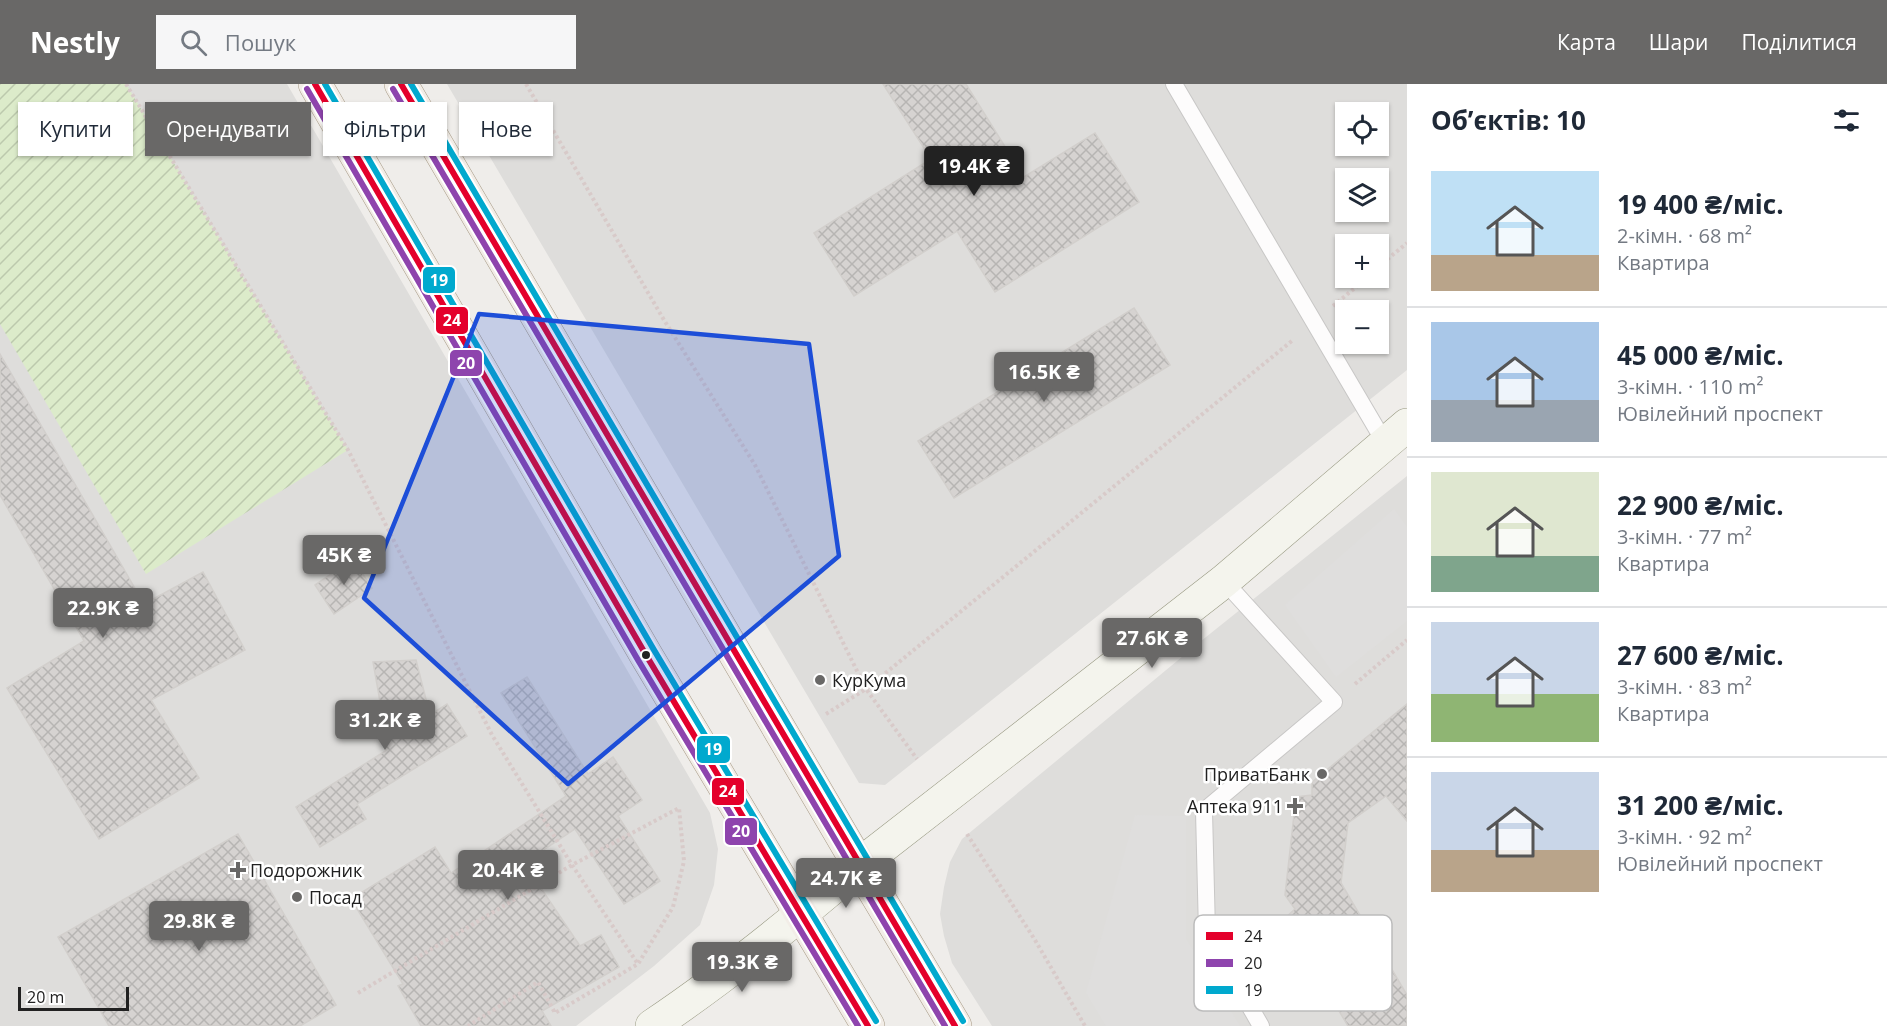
<!DOCTYPE html>
<html lang="uk">
<meta charset="utf-8">
<style>
body{margin:0;font-family:"Open Sans",sans-serif;background:#f6f6f7;color:#1f2937;height:100vh;display:flex;flex-direction:column;font-size:22px;white-space:nowrap}
*{box-sizing:border-box;margin:0}
p{font-size:20px;color:#747a83}
.icon{flex:none;width:33px;height:33px;fill:none;stroke:currentColor;stroke-width:2;stroke-linecap:round;stroke-linejoin:round}
.map{position:relative;flex:1;overflow:hidden}
.details{display:flex;flex-direction:column;background:#fff;width:480px}
.details>*{flex:none}
.hud{position:absolute;left:18px;top:18px;width:570px;height:54px;display:flex;gap:12px}
.tools{position:absolute;left:1335px;top:18px;display:grid;gap:12px}
.tools a{display:grid;place-items:center;width:54px;height:54px;border-radius:0px;background:#fff;box-shadow:0 2px 4px #0004;font-size:30px}
.scale{position:absolute;left:18px;bottom:15px;width:111px;box-sizing:border-box;padding-left:6px;border:3px solid #212121;border-top:0;font-size:16px;line-height:21px;white-space:nowrap;color:#212121;-webkit-text-stroke:4px #fff;paint-order:stroke}
.price{position:absolute;translate:-50% -51px;padding:0 14px;border-radius:6px;background:#696867;color:#fff;font-size:20px;line-height:39px;filter:drop-shadow(0 2px 3px #0008)}
.price::after{content:'';position:absolute;left:50%;top:36px;width:18px;height:14px;margin-left:-9px;background:inherit;clip-path:polygon(0 0,100% 0,50% 100%)}
.price.current{background:#222;color:#fff}
ul{padding:0;list-style:none}
li{display:flex;align-items:center;gap:18px;height:150px;padding:0 24px}
li+li{border-top:2px solid #e0e1e3}
li span{display:grid;place-items:center;flex:none;width:168px;height:120px;border-radius:0px;color:#555}
li>.icon{margin-inline-start:auto}
span .icon{width:72px;height:72px;fill:#fffc;stroke-width:1}
li b{font-size:26px}
h2{display:flex;justify-content:space-between;align-items:center;height:72px;padding:0 24px;font-size:26px}
.tag{padding:0 21px;border-radius:0px;background:#fff;box-shadow:0 2px 4px #0004;font-size:21px;line-height:54px}
.tag.current{background:#696867;color:#fff}
header{display:flex;align-items:center;gap:36px;box-sizing:border-box;height:84px;padding:0 30px;background:#696867;color:#fff}
header strong{font-size:28px}
nav{display:flex;gap:33px;margin-inline-start:auto;font-size:21px}
.search{width:420px;height:54px;background:#f6f6f7;display:flex;align-items:center;gap:15px;box-sizing:border-box;padding:0 21px;border-radius:0px;color:#747a83;font-size:22px}
main{display:flex;flex:1;min-height:0}
.map>svg:first-child{display:block}
.residential{fill:#dedddb;fill-rule:evenodd}
.garden{fill:url(#garden-furrows)}
.parking{fill:#dfdedd}
.building{fill:url(#building-cross-hatch);stroke:#d2cfcc;stroke-width:1.5}
.lines{fill:none;stroke-linecap:round;stroke-linejoin:round}
.service-casing{stroke:#c8c7c6;stroke-width:18}
.secondary-casing{stroke:#989982;stroke-width:34}
.primary-casing{stroke:#a69a86;stroke-width:34}
.path{stroke:#d8cac9;stroke-width:4;stroke-dasharray:3 3;stroke-linecap:butt}
.service{stroke:#fdfcfc;stroke-width:16}
.secondary{stroke:#f4f4ed;stroke-width:33}
.primary{stroke:#f2ede7;stroke-width:33}
.bus-1-casing{stroke:#fff;stroke-width:10}
.bus-2-casing{stroke:#fff;stroke-width:10}
.bus-3-casing{stroke:#fff;stroke-width:10}
.bus-1{stroke:#e4002b;stroke-width:6}
.bus-2{stroke:#8e44ad;stroke-width:6}
.bus-3{stroke:#00a9ce;stroke-width:6}
.marked{fill:#1d4ed8;fill-opacity:0.2;stroke:#1d4ed8;stroke-width:4.5;stroke-linejoin:round}
.bus-dot{fill:#212121;stroke:#fff;stroke-width:2}
.poi-dot{fill:#696867;stroke:#fff;stroke-width:2}
.labels{text-anchor:middle;dominant-baseline:central;stroke-width:5;stroke-linejoin:round;paint-order:stroke}
.poi-label{font-size:18px;fill:#212121;stroke:#fff;text-anchor:start}
.key{fill:#fff;stroke:#bcbcbc;stroke-width:1.5}
.key-label{font-size:16px;fill:#212121}
.line-badge{stroke:#fff;stroke-width:2}
.badge-label{font-size:16px;text-anchor:middle;font-weight:bold;fill:#fff}
</style>
<header>
<strong>Nestly</strong>
<div class="search"><svg class="icon" aria-label="search" viewBox="0 0 24 24"><circle cx="10" cy="10" r="6"/><path d="M15 15l6 6"/></svg>Пошук</div>
<nav><a>Карта</a><a>Шари</a><a>Поділитися</a></nav>
</header>
<main>
<div class="map">
<svg width="1407" height="942" viewBox="0 0 1407 942">
<defs>
<pattern id="garden-furrows" width="10" height="10" patternUnits="userSpaceOnUse" patternTransform="scale(1.5)"><rect width="10" height="10" fill="#dcebca"/><path d="M-1 1l2-2M0 10L10 0M9 11l2-2" fill="none" stroke="#bcc9ad"/></pattern>
<pattern id="building-cross-hatch" width="8" height="8" patternUnits="userSpaceOnUse" patternTransform="scale(1.5)"><rect width="8" height="8" fill="#d6d3d1"/><path d="M0 0l8 8M0 8l8-8" fill="none" stroke="#b7b5b3"/></pattern>
</defs>
<rect width="100%" height="100%" fill="#efedea"/>
<path class="residential" d="M 0,0 L 287,0 L 710,729 L 718,765 L 714,801 L 700,841 L 654,882 L 576,942 L 0,942 Z
M 447,0 L 1407,0 L 1407,286 L 885,701 L 859,699 ZM 1346,28 L 1378,28 L 1378,62 L 1346,62 ZM 1346,94 L 1378,94 L 1378,128 L 1346,128 ZM 1346,160 L 1378,160 L 1378,194 L 1346,194 ZM 1346,226 L 1378,226 L 1378,260 L 1346,260 Z
M 1407,392 L 1407,942 L 992,942 L 952,879 L 944,852 L 940,830 L 944,803 L 950,778 L 962,755 L 1206,553 Z"/>
<path class="garden" d="M 0,0 L 126,0 L 348,366 L 146,490 L 0,240 Z"/>
<path class="parking" d="M 1394,425 L 1407,443 L 1407,537 L 1336,593 L 1285,521 Z
M 1135,731 L 1186,732 L 1186,855 L 1240,942 L 1106,942 L 1086,909 Z"/>
<path class="building" d="M 883,0 L 966,0 L 1024,93 L 1095,49 L 1139,118 L 995,208 L 957,147 L 854,212 L 814,149 L 931,75 Z
M 1134,224 L 1170,281 L 954,414 L 918,357 Z
M 0,270 L 144,520 L 203,488 L 245,566 L 151,616 L 199,694 L 99,755 L 7,604 L 84,557 L 0,411 Z
M 353,475 L 372,504 L 334,530 L 315,501 Z
M 416,576 L 430,631 L 447,620 L 467,652 L 357,720 L 366,735 L 320,763 L 296,723 L 387,666 L 383,660 L 387,657 L 373,578 Z
M 527,593 L 588,690 L 613,673 L 642,716 L 618,732 L 660,797 L 624,820 L 575,745 L 524,779 L 580,862 L 601,851 L 619,883 L 542,927 L 551,942 L 421,942 L 398,902 L 403,900 L 351,815 L 435,763 L 451,789 L 566,712 L 501,609 Z
M 1407,620 L 1407,737 L 1386,712 L 1348,739 L 1341,799 L 1407,911 L 1407,942 L 1348,942 L 1284,835 L 1295,825 L 1285,811 L 1296,713 L 1312,711 L 1312,698 Z
M 238,750 L 336,921 L 300,942 L 109,942 L 58,853 Z"/>
<g class="lines">
<defs>
<path id="service" d="M 1174,0 L 1385,359
M 1224,497 L 1334,618 L 1204,727 L 1207,848 L 1261,942"/>
<path id="secondary" d="M 652,942 C 725,893 793,838 859,781 L 1224,497 L 1407,341"/>
<path id="primary" d="M 315,0 L 646,571 L 868,942
M 401,0 L 859,781 L 955,942"/>
</defs>
<use href="#service" class="service-casing"/>
<use href="#secondary" class="secondary-casing"/>
<use href="#primary" class="primary-casing"/>
<path class="path" d="M 126,0 L 348,366 L 492,651 L 572,781 L 638,880
M 526,0 L 664,236 L 755,381 L 866,605 L 917,675
M 1378,183 L 1407,159
M 1333,222 L 1367,194
M 1355,600 L 1407,556
M 826,630 L 866,605 L 1293,256
M 967,750 L 1035,856 L 1085,942
M 358,909 L 572,781 L 679,724 L 684,777 L 673,823 L 638,880 L 555,929 L 538,898 L 468,942"/>
<use href="#service" class="service"/>
<use href="#secondary" class="secondary"/>
<use href="#primary" class="primary"/>
<defs>
<path id="bus-1" d="M 315,0 L 646,571 L 868,942
M 401,0 L 955,942"/>
<path id="bus-2" d="M 307,5 L 638,576 L 858,942
M 393,5 L 945,942"/>
<path id="bus-3" d="M 325,0 L 654,566 L 876,937
M 411,0 L 963,937"/>
</defs>
<use href="#bus-1" class="bus-1-casing"/>
<use href="#bus-2" class="bus-2-casing"/>
<use href="#bus-3" class="bus-3-casing"/>
<use href="#bus-1" class="bus-1"/>
<use href="#bus-2" class="bus-2"/>
<use href="#bus-3" class="bus-3"/>
</g>
<path class="marked" d="M 479,230 L 809,260 L 839,472 L 568,700 L 364,514 Z"/>
<circle class="bus-dot" cx="646" cy="571" r="5"/>
<g class="poi-dot">
<circle cx="820" cy="596" r="6"/>
<circle cx="1322" cy="690" r="6"/>
<path d="M1292 713h6v6h6v6h-6v6h-6v-6h-6v-6h6z"/>
<path d="M235 777h6v6h6v6h-6v6h-6v-6h-6v-6h6z"/>
<circle cx="297" cy="813" r="6"/>
</g>
<g class="labels">
<g class="poi-label">
<text x="832" y="596">КурКума</text>
<text x="1310" y="690" text-anchor="end">ПриватБанк</text>
<text x="1283" y="722" text-anchor="end">Аптека 911</text>
<text x="250" y="786">Подорожник</text>
<text x="309" y="813">Посад</text>
</g>
</g>
<rect x="1194" y="831" width="198" height="96" rx="9" class="key"/>
<rect x="1206" y="848" width="27" height="8" fill="#e4002b"/>
<rect x="1206" y="875" width="27" height="8" fill="#8e44ad"/>
<rect x="1206" y="902" width="27" height="8" fill="#00a9ce"/>
<g class="key-label">
<text x="1244" y="858">24</text>
<text x="1244" y="885">20</text>
<text x="1244" y="912">19</text>
</g>
<g class="line-badge">
<rect x="422" y="182" width="34" height="28" rx="6" fill="#00a9ce"/>
<rect x="435" y="222" width="34" height="29" rx="6" fill="#e4002b"/>
<rect x="449" y="265" width="34" height="28" rx="6" fill="#8e44ad"/>
<rect x="696" y="651" width="35" height="29" rx="6" fill="#00a9ce"/>
<rect x="711" y="693" width="34" height="29" rx="6" fill="#e4002b"/>
<rect x="724" y="733" width="34" height="29" rx="6" fill="#8e44ad"/>
</g>
<g class="badge-label">
<text x="439" y="202">19</text>
<text x="452" y="242">24</text>
<text x="466" y="285">20</text>
<text x="713" y="671">19</text>
<text x="728" y="713">24</text>
<text x="741" y="753">20</text>
</g>
</svg>
<div class="tools">
<a><svg class="icon" aria-label="locate" viewBox="0 0 24 24"><circle cx="12" cy="12" r="6"/><path d="M12 2v4M12 18v4M2 12h4M18 12h4"/></svg></a>
<a><svg class="icon" aria-label="layers" viewBox="0 0 24 24"><path d="M12 4l9 5-9 5-9-5zM3 14l9 5 9-5"/></svg></a>
<a>+</a>
<a>−</a>
</div>
<div class="scale">20 m</div>
<b class="price current" style="left:974px;top:113px">19.4K ₴</b>
<b class="price" style="left:1044px;top:319px">16.5K ₴</b>
<b class="price" style="left:344px;top:502px">45K ₴</b>
<b class="price" style="left:103px;top:555px">22.9K ₴</b>
<b class="price" style="left:1152px;top:585px">27.6K ₴</b>
<b class="price" style="left:385px;top:667px">31.2K ₴</b>
<b class="price" style="left:508px;top:817px">20.4K ₴</b>
<b class="price" style="left:846px;top:825px">24.7K ₴</b>
<b class="price" style="left:199px;top:868px">29.8K ₴</b>
<b class="price" style="left:742px;top:909px">19.3K ₴</b>
<div class="hud">
<a class="tag">Купити</a>
<a class="tag current">Орендувати</a>
<a class="tag">Фільтри</a>
<a class="tag">Нове</a>
</div>
</div>
<section class="details">
<h2>Об’єктів: 10<svg class="icon" aria-label="filters" viewBox="0 0 24 24"><path d="M4 7h16M4 17h16"/><circle cx="9" cy="7" r="2"/><circle cx="15" cy="17" r="2"/></svg></h2>
<ul>
<li><span style="background:linear-gradient(#bfe0f5 70%,#b9a48a 0)"><svg class="icon" aria-label="home" viewBox="0 0 24 24"><path d="M3 11l9-7 9 7M6 9v11h12V9"/></svg></span><div><b>19 400 ₴/міс.</b><p>2-кімн. · 68 m²</p><p>Квартира</p></div></li>
<li><span style="background:linear-gradient(#a9c7e8 65%,#9aa5b1 0)"><svg class="icon" aria-label="home" viewBox="0 0 24 24"><path d="M3 11l9-7 9 7M6 9v11h12V9"/></svg></span><div><b>45 000 ₴/міс.</b><p>3-кімн. · 110 m²</p><p>Ювілейний проспект</p></div></li>
<li><span style="background:linear-gradient(#dfe7d0 70%,#7fa58c 0)"><svg class="icon" aria-label="home" viewBox="0 0 24 24"><path d="M3 11l9-7 9 7M6 9v11h12V9"/></svg></span><div><b>22 900 ₴/міс.</b><p>3-кімн. · 77 m²</p><p>Квартира</p></div></li>
<li><span style="background:linear-gradient(#c9d6e8 60%,#8fb573 0)"><svg class="icon" aria-label="home" viewBox="0 0 24 24"><path d="M3 11l9-7 9 7M6 9v11h12V9"/></svg></span><div><b>27 600 ₴/міс.</b><p>3-кімн. · 83 m²</p><p>Квартира</p></div></li>
<li><span style="background:linear-gradient(#c9d6e8 65%,#b9a48a 0)"><svg class="icon" aria-label="home" viewBox="0 0 24 24"><path d="M3 11l9-7 9 7M6 9v11h12V9"/></svg></span><div><b>31 200 ₴/міс.</b><p>3-кімн. · 92 m²</p><p>Ювілейний проспект</p></div></li>
</ul>
</section>
</main>
